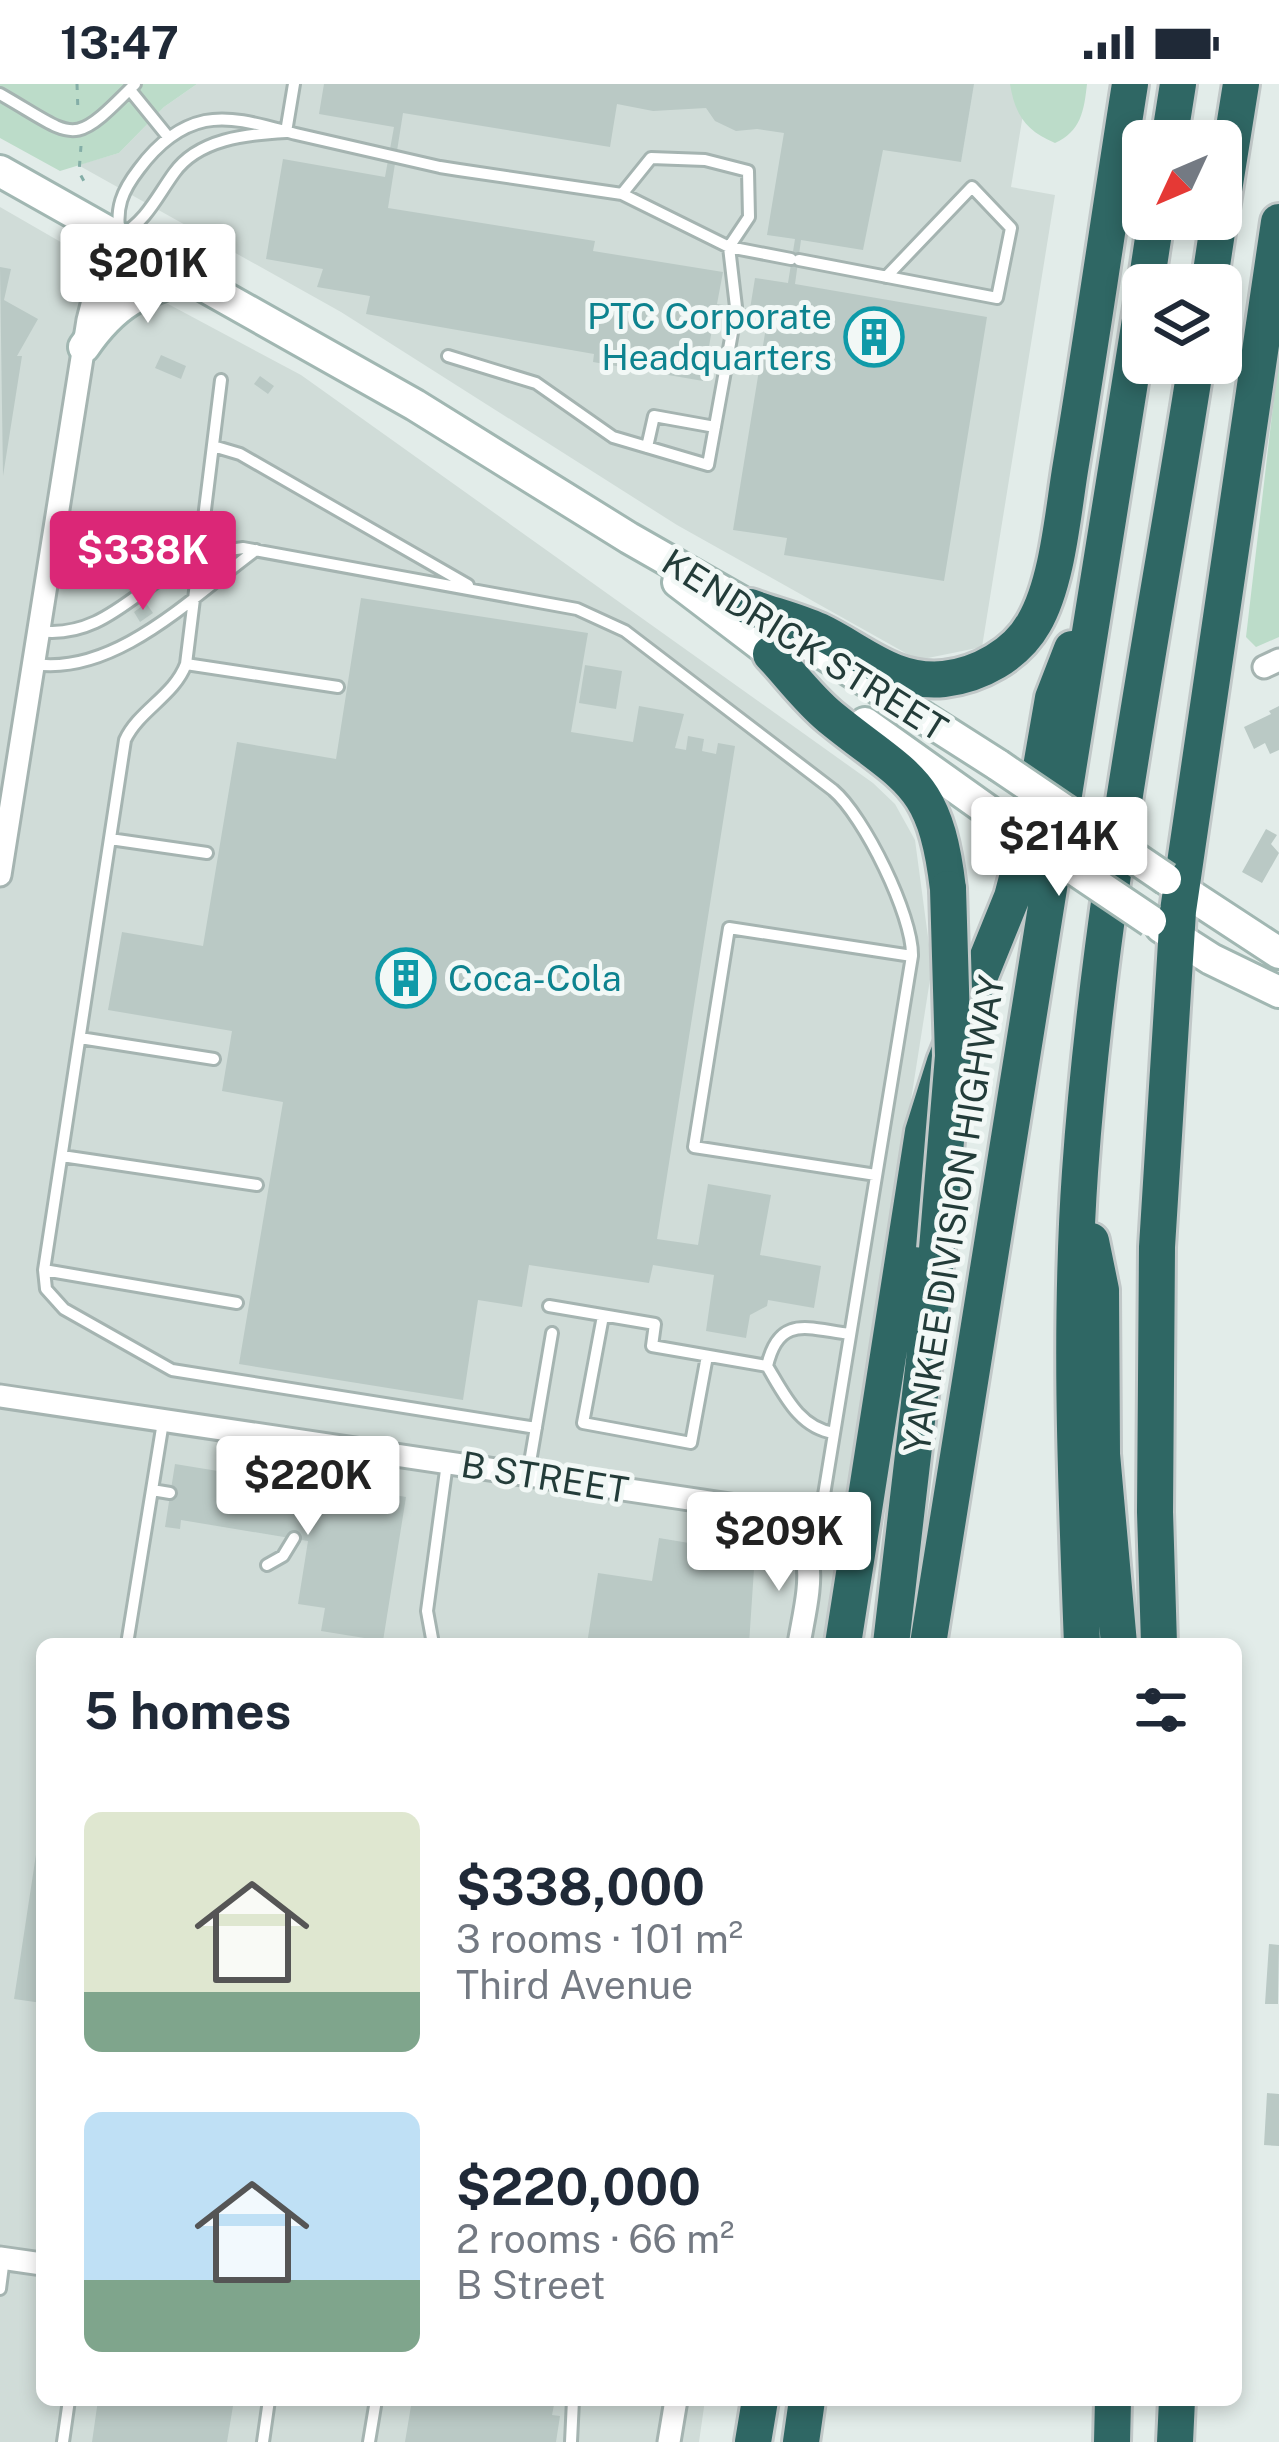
<!DOCTYPE html>
<meta charset="utf-8">
<style>
body{margin:0;font-family:"Public Sans",sans-serif;background:#f2f2f3;color:#1f2937;height:100vh;display:flex;flex-direction:column;font-size:45px;white-space:nowrap}
*{box-sizing:border-box;margin:0}
p{font-size:39px;color:#747a83}
.icon{flex:none;width:66px;height:66px;fill:none;stroke:currentColor;stroke-width:2;stroke-linecap:round;stroke-linejoin:round}
.map{position:relative;flex:1;overflow:hidden}
.sheet{position:absolute;left:36px;top:1554px;width:1206px;height:768px;display:flex;flex-direction:column;background:#fff;border-radius:18px;box-shadow:0 6px 18px #0003}
.sheet>*{flex:none}
.needle{width:78px;rotate:226deg}
.controls{position:absolute;left:1122px;top:36px;display:grid;gap:24px}
.controls a{display:grid;place-items:center;width:120px;height:120px;border-radius:18px;background:#fff;box-shadow:0 6px 18px #0003;font-size:60px}
.price{position:absolute;translate:-50% -102px;padding:0 27px;border-radius:12px;background:#fff;color:#222;font-size:39px;line-height:78px;filter:drop-shadow(0 3px 6px #0008)}
.price::after{content:'';position:absolute;left:50%;top:72px;width:36px;height:27px;margin-left:-18px;background:inherit;clip-path:polygon(0 0,100% 0,50% 100%)}
.price.on{background:#db2777;color:#fff}
ul{padding:0;list-style:none}
li{display:flex;align-items:center;gap:36px;height:300px;padding:0 48px}
li span{display:grid;place-items:center;flex:none;width:336px;height:240px;border-radius:18px;color:#555}
li>.icon{margin-inline-start:auto}
span .icon{width:144px;height:144px;fill:#fffc;stroke-width:1}
li b{font-size:51px}
h2{display:flex;justify-content:space-between;align-items:center;height:144px;padding:0 48px;font-size:51px}
.status{display:flex;justify-content:space-between;align-items:center;height:84px;padding:0 60px;background:#fff;direction:ltr}
.status svg{height:33px;fill:currentColor}
.map>svg:first-child{display:block}
.built{fill:#d0dcd8}
.green{fill:#bcdcc9}
.building{fill:#bac9c5;fill-rule:evenodd}
.lines{fill:none;stroke-linecap:round;stroke-linejoin:round}
.lane-casing{stroke:#a5b4b1;stroke-width:16}
.street-casing{stroke:#a5b4b1;stroke-width:27}
.secondary-casing{stroke:#a1b7b2;stroke-width:36}
.highway-casing{stroke:#c1c8c8;stroke-width:42}
.path{stroke:#84aea7;stroke-width:3;stroke-dasharray:6 9;stroke-linecap:butt}
.lane{stroke:#fff;stroke-width:10}
.street{stroke:#fff;stroke-width:21}
.secondary{stroke:#fff;stroke-width:30}
.highway{stroke:#2f6764;stroke-width:36}
.secondary-bridge-casing{stroke:#a1b7b2;stroke-width:36;stroke-linecap:butt}
.highway-bridge-casing{stroke:#c1c8c8;stroke-width:42;stroke-linecap:butt}
.secondary-bridge{stroke:#fff;stroke-width:30}
.highway-bridge{stroke:#2f6764;stroke-width:36}
.labels{text-anchor:middle;dominant-baseline:central;stroke-width:10;stroke-linejoin:round;paint-order:stroke}
.culture-label{font-size:36px;fill:#0d838f;stroke:#f2f8f6;text-anchor:end}
.street-label{font-size:36px;fill:#233c39;stroke:#f2f8f6}
</style>
<div class="status"><b>13:47</b><svg viewBox="0 0 49 12"><path d="M0 12V9h3v3zM5 12V6h3v6zM10 12V3h3v9zM15 12V0h3v12zM26 1h20v11H26zM47 4h2v5h-2z"/></svg></div>
<div class="map">
<svg width="1279" height="2358" viewBox="0 0 1279 2358">
<rect width="100%" height="100%" fill="#e2ece9"/>
<path class="built" d="M 197,0 L 1028,0 L 1011,103 L 1055,111 L 982,563 L 918,576 L 677,441 L 341,228 L 78,81 L 119,69 L 164,23 Z
M 0,123 L 170,221 L 301,291 L 873,699 L 895,720 L 915,756 L 932,883 L 825,1560 L 42,1560 L 42,2316 L 705,2316 L 699,2358 L 0,2358 Z"/>
<path class="green" d="M 0,0 L 197,0 L 164,23 L 119,69 L 60,87 L 0,54 Z
M 1010,0 L 1087,0 C 1084,27 1081,47 1055,59 C 1026,47 1015,31 1010,0 Z
M 1279,271 L 1279,553 L 1256,563 L 1246,553 Z"/>
<path class="building" d="M 324,0 L 974,0 L 961,78 L 883,66 L 863,166 L 801,156 L 795,200 L 987,233 L 944,497 L 784,471 L 787,454 L 733,446 L 767,237 L 715,228 L 703,297 L 593,278 L 594,270 L 366,230 L 370,212 L 317,203 L 323,185 L 266,175 L 283,75 L 385,93 L 394,43 L 319,30 ZM 617,20 L 653,27 L 706,24 L 715,37 L 736,47 L 757,45 L 784,49 L 767,151 L 795,155 L 788,199 L 755,194 L 750,225 L 717,220 L 723,188 L 593,167 L 595,157 L 388,124 L 403,29 L 610,63 Z
M 0,183 L 11,185 L 4,216 L 38,235 L 17,272 L 22,272 L 3,392 Z
M 161,271 L 186,282 L 181,295 L 155,284 Z
M 260,292 L 274,302 L 268,310 L 254,300 Z
M 361,514 L 588,549 L 571,648 L 633,658 L 639,622 L 684,630 L 675,664 L 686,666 L 688,652 L 704,655 L 702,667 L 716,670 L 718,659 L 735,662 L 657,1155 L 698,1161 L 708,1100 L 771,1111 L 760,1171 L 821,1182 L 814,1224 L 768,1216 L 767,1222 L 750,1231 L 746,1254 L 706,1247 L 714,1191 L 653,1181 L 649,1199 L 529,1181 L 522,1223 L 478,1216 L 463,1316 L 239,1280 L 283,1018 L 222,1007 L 232,947 L 108,926 L 122,848 L 203,862 L 237,658 L 336,675 Z
M 146,519 L 153,529 L 140,538 L 134,528 Z
M 585,581 L 622,587 L 616,625 L 579,619 Z
M 1279,622 L 1279,666 L 1270,670 L 1265,659 L 1254,665 L 1244,643 L 1271,630 L 1269,627 Z
M 1266,745 L 1277,751 L 1271,760 L 1279,769 L 1262,799 L 1242,788 Z
M 175,1380 L 375,1413 L 376,1408 L 406,1413 L 383,1557 L 321,1547 L 325,1524 L 298,1520 L 308,1457 L 181,1436 L 180,1445 L 165,1443 Z
M 659,1454 L 755,1470 L 749,1560 L 587,1560 L 598,1489 L 652,1497 Z
M 39,1751 L 42,1751 L 42,1919 L 14,1915 Z
M 1269,1860 L 1279,1861 L 1278,1920 L 1265,1920 Z
M 1267,2009 L 1279,2010 L 1279,2062 L 1264,2061 Z
M 98,2316 L 234,2316 L 227,2358 L 92,2358 Z
M 412,2316 L 555,2316 L 552,2331 L 560,2332 L 556,2358 L 405,2358 Z"/>
<g class="lines">
<defs>
<path id="lane" d="M 130,6 L 169,54
M 0,10 C 77,54 70,66 135,0
M 286,48 C 247,50 198,55 174,89 C 156,114 147,136 120,152 C 115,124 122,107 139,85 C 156,62 177,43 205,37 C 234,31 268,43 296,50 C 344,61 392,72 440,83 L 459,86 L 622,110 L 729,163 L 749,133 L 748,87 L 705,76 L 651,74 L 622,110
M 286,48 L 294,0
M 799,176 L 997,214 L 1011,144 L 972,103 L 886,193
M 736,223 L 729,163 L 791,175
M 448,272 L 536,299 L 613,353 L 708,381 L 735,232
M 221,296 L 186,580 C 174,612 139,626 125,656 L 44,1186 L 46,1205 L 64,1225 L 172,1286 L 536,1344
M 213,362 L 240,370 L 468,501
M 647,363 L 654,332 L 715,343
M 39,547 C 106,556 141,497 197,474 C 212,468 228,466 243,464 L 577,525 L 625,547 L 833,706 C 864,732 913,832 912,872 L 823,1417 L 815,1434 L 798,1450
M 34,580 C 116,592 193,512 256,466
M 186,580 L 338,603
M 110,755 L 207,769
M 80,954 L 214,975
M 62,1072 L 257,1101
M 876,1091 L 694,1063 L 729,844 L 912,872
M 44,1186 L 237,1219
M 549,1222 L 655,1240 L 652,1262 L 767,1282
M 603,1232 L 583,1339 L 691,1359 L 707,1272
M 834,1349 C 799,1344 784,1310 767,1282 C 779,1230 808,1245 850,1250
M 528,1390 L 552,1249
M 302,1401 L 307,1357
M 152,1406 L 170,1409
M 267,1481 L 283,1472 L 294,1454
M 127,1560 L 163,1338
M 433,1560 L 427,1527 L 447,1379
M 0,2205 L 4,2174
M 63,2358 L 69,2316
M 263,2358 L 269,2316
M 369,2358 L 376,2316
M 571,2358 L 573,2316"/>
<path id="street" d="M 1264,583 L 1279,576
M 0,791 L 88,236 L 98,197 L 120,152
M 0,1312 L 763,1426 C 827,1450 808,1507 799,1560
M 0,2174 L 42,2180
M 669,2358 L 676,2316"/>
<path id="secondary" d="M 0,87 L 415,321 L 629,454 L 750,523 L 998,681
M 84,263 C 115,218 139,208 190,192
M 678,498 L 788,582
M 865,639 L 1004,738
M 1166,795 L 1279,869
M 1161,843 L 1211,875 L 1279,908"/>
<path id="highway" d="M 1169,57 L 1178,0
M 1221,125 L 1241,0
M 1146,201 L 1156,135
M 1209,201 L 1219,135
M 750,523 C 772,531 797,537 819,547 C 861,567 893,600 944,595 C 979,591 1016,571 1034,539 C 1058,498 1063,427 1071,380 C 1092,253 1110,126 1130,0
M 771,570 C 790,590 808,615 830,633 C 907,696 935,694 948,805
M 1091,1157 L 1101,1206 L 1102,1370 L 1119,1560
M 843,1560 L 923,1048 L 945,978 L 1012,813 L 1031,741 L 1053,614 L 1072,565
M 891,1560 L 937,1165
M 928,1560 L 1143,217
M 1082,1560 C 1076,1403 1069,1245 1080,1088 C 1099,817 1154,547 1196,279
M 1159,1560 L 1155,1428 L 1157,1163 L 1178,827 L 1279,138
M 753,2358 L 760,2316
M 801,2358 L 807,2316
M 1112,2358 L 1113,2316
M 1175,2358 L 1177,2316"/>
</defs>
<use href="#lane" class="lane-casing"/>
<use href="#street" class="street-casing"/>
<use href="#secondary" class="secondary-casing"/>
<use href="#highway" class="highway-casing"/>
<path class="path" d="M 77,0 L 78,28
M 81,62 L 79,88 L 85,99"/>
<use href="#lane" class="lane"/>
<use href="#street" class="street"/>
<use href="#secondary" class="secondary"/>
<use href="#highway" class="highway"/>
<defs>
<path id="secondary-bridge" d="M 998,681 L 1166,795
M 1004,738 L 1151,837"/>
<path id="highway-bridge" d="M 937,1165 L 953,972 L 948,805"/>
</defs>
<use href="#secondary-bridge" class="secondary-bridge-casing"/>
<use href="#highway-bridge" class="highway-bridge-casing"/>
<use href="#secondary-bridge" class="secondary-bridge"/>
<use href="#highway-bridge" class="highway-bridge"/>
</g>
<defs>
<symbol id="building-ring" viewBox="-11 -11 22 22"><circle r="9.5" fill="#f2f8f6" stroke="#0f9aa8" stroke-width="1.5"/><path d="M-4-6H4V6H1V3H-1V6H-4ZM-2.5-4.3h1.7v1.8h-1.7ZM.8-4.3h1.7v1.8H.8ZM-2.5-1h1.7V.8h-1.7ZM.8-1h1.7V.8H.8Z" fill="#0f9aa8"/></symbol>
</defs>
<g fill-rule="evenodd">
<use href="#building-ring" x="841" y="220" width="66" height="66"/>
<use href="#building-ring" x="373" y="861" width="66" height="66"/>
</g>
<g class="labels">
<g class="culture-label">
<text x="832" y="232">PTC Corporate<tspan x="832" dy="41">Headquarters</tspan></text>
<text x="448" y="894" text-anchor="start">Coca-Cola</text>
</g>
<g class="street-label">
<text transform="translate(805 561) rotate(32)">KENDRICK STREET</text>
<text transform="translate(954 1130) rotate(-81)">YANKEE DIVISION HIGHWAY</text>
<text transform="translate(545 1393) rotate(9)">B STREET</text>
</g>
</g>
</svg>
<div class="controls">
<a><svg class="needle" viewBox="-14 -14 28 28"><path d="M0-13l5 13h-10z" fill="#e53935"/><path d="M0 13l5-13h-10z" fill="#747a83"/></svg></a>
<a><svg class="icon" aria-label="layers" viewBox="0 0 24 24"><path d="M12 4l9 5-9 5-9-5zM3 14l9 5 9-5"/></svg></a>
</div>
<b class="price" style="left:148px;top:242px">$201K</b>
<b class="price on" style="left:143px;top:529px">$338K</b>
<b class="price" style="left:1059px;top:815px">$214K</b>
<b class="price" style="left:308px;top:1454px">$220K</b>
<b class="price" style="left:779px;top:1510px">$209K</b>
<section class="sheet">
<h2>5 homes<svg class="icon" aria-label="filters" viewBox="0 0 24 24"><path d="M4 7h16M4 17h16"/><circle cx="9" cy="7" r="2"/><circle cx="15" cy="17" r="2"/></svg></h2>
<ul>
<li><span style="background:linear-gradient(#dfe7d0 75%,#7fa58c 0)"><svg class="icon" aria-label="home" viewBox="0 0 24 24"><path d="M3 11l9-7 9 7M6 9v11h12V9"/></svg></span><div><b>$338,000</b><p>3 rooms · 101 m²</p><p>Third Avenue</p></div></li>
<li><span style="background:linear-gradient(#bfe0f5 70%,#7fa58c 0)"><svg class="icon" aria-label="home" viewBox="0 0 24 24"><path d="M3 11l9-7 9 7M6 9v11h12V9"/></svg></span><div><b>$220,000</b><p>2 rooms · 66 m²</p><p>B Street</p></div></li>
</ul>
</section>
</div>
